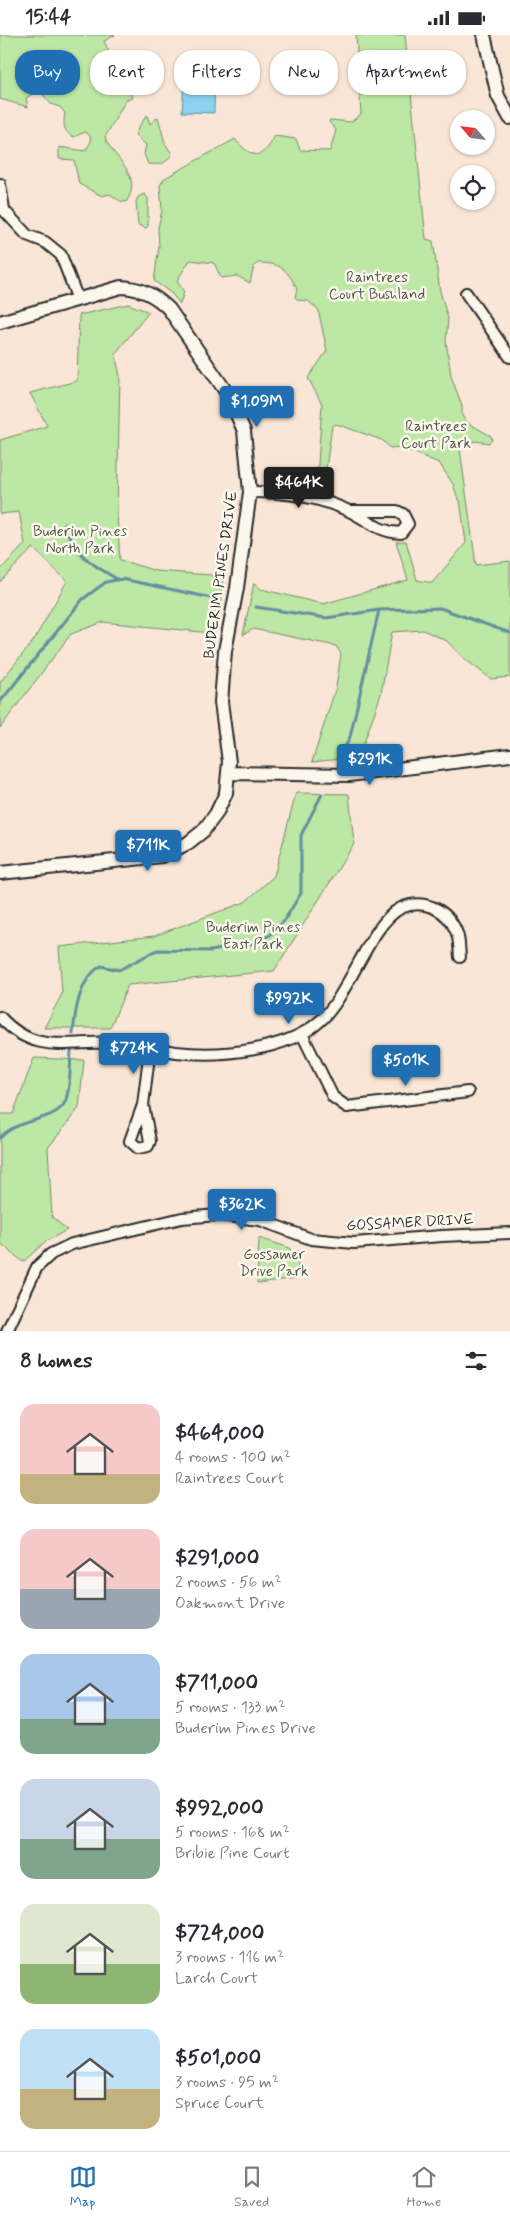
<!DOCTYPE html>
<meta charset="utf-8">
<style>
body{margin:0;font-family:Mynerve,sans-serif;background:#f2f2f3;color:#2b2b33;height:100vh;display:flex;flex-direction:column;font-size:19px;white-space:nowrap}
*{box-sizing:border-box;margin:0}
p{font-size:16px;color:#7c7c81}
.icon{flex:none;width:28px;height:28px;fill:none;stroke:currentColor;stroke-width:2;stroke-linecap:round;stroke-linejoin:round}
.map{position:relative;height:1296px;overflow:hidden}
.details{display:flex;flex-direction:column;background:#fff;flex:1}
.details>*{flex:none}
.banner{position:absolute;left:15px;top:15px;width:480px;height:45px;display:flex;gap:10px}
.needle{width:32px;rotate:298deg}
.fabs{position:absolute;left:450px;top:75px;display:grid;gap:10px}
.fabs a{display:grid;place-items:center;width:45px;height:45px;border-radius:50%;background:#fff;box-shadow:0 1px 4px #0004;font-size:25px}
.price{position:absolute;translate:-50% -42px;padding:0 11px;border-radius:5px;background:#1f6fb2;color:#fff;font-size:16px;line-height:32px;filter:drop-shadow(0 1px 2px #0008)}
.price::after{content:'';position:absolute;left:50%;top:30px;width:15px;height:11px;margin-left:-8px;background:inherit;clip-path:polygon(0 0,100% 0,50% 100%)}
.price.current{background:#222;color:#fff}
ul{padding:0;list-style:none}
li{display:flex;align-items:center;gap:15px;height:125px;padding:0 20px}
li span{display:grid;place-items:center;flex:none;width:140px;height:100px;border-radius:15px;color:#555}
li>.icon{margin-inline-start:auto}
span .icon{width:60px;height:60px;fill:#fffc;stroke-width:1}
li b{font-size:21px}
h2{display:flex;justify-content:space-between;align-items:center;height:60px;padding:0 20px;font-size:21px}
.pill{padding:0 18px;border-radius:20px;background:#fff;box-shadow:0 1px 4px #0004;font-size:18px;line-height:45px}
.pill.current{background:#1f6fb2;color:#fff}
.status{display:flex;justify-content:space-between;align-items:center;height:35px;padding:0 25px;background:#fff;direction:ltr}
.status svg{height:14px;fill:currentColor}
.tabs{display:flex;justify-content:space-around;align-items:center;height:70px;border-top:1px solid #e1e1e2;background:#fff;font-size:14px;color:#7c7c81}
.tabs a{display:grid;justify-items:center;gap:2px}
.tabs .current{color:#1f6fb2}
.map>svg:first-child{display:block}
.green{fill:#bce7a4;stroke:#748968}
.water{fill:#8cd1ee;stroke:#658fa0}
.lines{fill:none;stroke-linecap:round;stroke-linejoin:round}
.stream{stroke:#658fa0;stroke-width:3}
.minor-casing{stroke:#2b2b2b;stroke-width:14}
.tertiary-casing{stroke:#2b2b2b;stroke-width:16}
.minor{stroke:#fbf7ec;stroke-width:10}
.tertiary{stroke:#fbf7ec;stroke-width:12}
.labels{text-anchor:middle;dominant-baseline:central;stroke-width:5;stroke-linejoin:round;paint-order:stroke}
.park-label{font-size:15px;fill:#4f5a49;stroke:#fbf7ec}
.street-label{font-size:15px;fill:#2b2b2b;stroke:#fbf7ec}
</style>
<div class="status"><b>15:44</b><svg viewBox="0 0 49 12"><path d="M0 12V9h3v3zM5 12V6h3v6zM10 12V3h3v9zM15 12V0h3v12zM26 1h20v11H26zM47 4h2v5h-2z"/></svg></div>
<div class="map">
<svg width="510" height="1296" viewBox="0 0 510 1296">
<rect width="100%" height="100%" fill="#f9e6d7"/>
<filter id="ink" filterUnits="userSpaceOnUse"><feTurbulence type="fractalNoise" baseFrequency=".02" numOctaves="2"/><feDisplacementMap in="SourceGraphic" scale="10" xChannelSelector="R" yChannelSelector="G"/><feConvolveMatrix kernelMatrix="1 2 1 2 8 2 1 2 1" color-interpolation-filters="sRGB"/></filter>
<g filter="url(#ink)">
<path class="green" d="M 0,0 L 115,0 L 104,6 L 114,28 L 126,27 C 133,35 131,42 128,51 L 133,63 L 126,65 L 105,102 C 112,123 145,140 126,167 L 120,166 L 110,159 L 102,161 L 79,149 L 74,125 L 59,124 L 59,112 L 85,116 L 91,107 L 90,101 L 85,97 L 74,102 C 63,97 63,89 65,78 L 60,72 L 51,69 L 39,55 L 26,63 L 28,72 L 0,64 Z
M 356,0 L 405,0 L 426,204 L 433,206 L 440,256 L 448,284 L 446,306 L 451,341 L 462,371 L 462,381 L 468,388 L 491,401 L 492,405 L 489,408 L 475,406 L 463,410 L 460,414 L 476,530 L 510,526 L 510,642 L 491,644 L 461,621 L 447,606 L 423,595 L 392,597 L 381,659 L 359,722 L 312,727 L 336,652 L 341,619 L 336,611 L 253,594 L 243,600 L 254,548 L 261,554 L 323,569 L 408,545 L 396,507 L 406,506 L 417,545 L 432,548 L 466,508 L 460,465 L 458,464 L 453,449 L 439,428 L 400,412 L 390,413 L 382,405 L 336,389 L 332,391 L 322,461 L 316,459 L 322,369 L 308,343 L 327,316 L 318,274 L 308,266 L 298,265 L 295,262 L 297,254 C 287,234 281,228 258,228 L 254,231 L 250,248 L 237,241 L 221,243 L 214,228 L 190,225 L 177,246 L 184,257 L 180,269 L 171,258 L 154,246 L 159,211 L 158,193 L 162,175 L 160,150 L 165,143 L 235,104 C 252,124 262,126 275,101 L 296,104 L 300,115 L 330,116 L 336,95 L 329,87 L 330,85 L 351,87 L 361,79 Z
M 147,80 L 150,89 L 158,82 L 165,108 L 172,119 C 165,130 160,130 148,129 L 144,119 L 146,110 L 135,100 L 139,91 Z
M 144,159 L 148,163 L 148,191 L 146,193 L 138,190 L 136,167 L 138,162 Z
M 128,269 L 149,277 L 115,319 L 120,341 L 117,479 L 120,525 L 156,536 L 224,541 L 211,598 L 103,587 L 71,599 L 0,693 L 0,647 L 34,605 L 67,546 L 33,513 L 0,547 L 0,535 L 25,509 L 19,477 L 0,479 L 0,405 L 47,391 L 30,358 L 77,346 L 79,280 Z
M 296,758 L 349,759 L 354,809 L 274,936 L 128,950 L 110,993 L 44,993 L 62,959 L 59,912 L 154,901 L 245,867 L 274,841 Z
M 34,1023 L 84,1025 L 79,1073 L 48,1113 L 52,1182 L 67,1195 L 45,1207 L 23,1227 L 0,1208 L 0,1079 L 13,1079 Z
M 259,1203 L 290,1213 L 290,1223 L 296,1223 L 298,1215 L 298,1243 L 257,1248 Z"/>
<path class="water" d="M 184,44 L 215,45 L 214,78 L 182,77 Z"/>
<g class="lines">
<path class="stream" d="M 64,489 C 76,520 89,528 117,544
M 256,572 L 326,583 L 379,575 L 440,573 L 510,598
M 0,667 L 83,564 L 106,547 L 122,544 L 221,565
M 340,723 L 350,702 L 379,575
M 73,999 C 75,977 79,944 101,931 L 119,935 L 157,915 L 211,916 L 254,908 L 270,900 L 284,886 L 301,858 L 301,800 L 322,759
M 0,1103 C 16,1083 56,1087 65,1067 C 71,1053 70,1031 71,1016"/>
<defs>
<path id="minor" d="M 0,149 L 4,174
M 0,171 L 27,200 L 45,207 L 61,220 L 78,265
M 466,258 L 510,322
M 250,457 C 284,457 318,461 349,476 C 368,485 378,497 401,498 L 408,489 L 403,479 L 397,476 L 350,476
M 0,982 C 37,1023 73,1004 120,1008 C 139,1009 157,1015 176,1017 C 219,1022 287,1016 320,986 C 349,961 370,888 401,873 C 423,863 447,874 456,896 C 460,904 459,914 460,922
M 302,999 L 333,1062 L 347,1072 L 468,1057
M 143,1070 L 150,1106 L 148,1111 L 138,1113 L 130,1106 L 143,1070 L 150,1013
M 7,1296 L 37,1232 L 51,1219 L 72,1209 L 182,1183 L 218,1180 L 260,1185 L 311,1204 L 354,1208 L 442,1201 L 510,1198"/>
<path id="tertiary" d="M 484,0 L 498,61 L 510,83
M 0,287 L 121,252 C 141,253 155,260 169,274 L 229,361 L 244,396 L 250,457 L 237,553 L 225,616 L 221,667 L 229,727 L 226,758 L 216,779 L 203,796 L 188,808 L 162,821 L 0,838
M 229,738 L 349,740 L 510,720"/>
</defs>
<use href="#minor" class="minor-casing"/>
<use href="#tertiary" class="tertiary-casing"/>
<use href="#minor" class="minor"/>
<use href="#tertiary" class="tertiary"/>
</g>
</g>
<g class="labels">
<g class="park-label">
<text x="377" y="243">Raintrees<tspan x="377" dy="17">Court Bushland</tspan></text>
<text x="436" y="392">Raintrees<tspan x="436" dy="17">Court Park</tspan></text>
<text x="80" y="497">Buderim Pines<tspan x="80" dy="17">North Park</tspan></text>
<text x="253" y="893">Buderim Pines<tspan x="253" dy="17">East Park</tspan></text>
<text x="274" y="1220">Gossamer<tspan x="274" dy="17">Drive Park</tspan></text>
</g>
<g class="street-label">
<text transform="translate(221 540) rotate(-82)">BUDERIM PINES DRIVE</text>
<text transform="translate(410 1188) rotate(-3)">GOSSAMER DRIVE</text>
</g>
</g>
</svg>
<div class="fabs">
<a><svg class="needle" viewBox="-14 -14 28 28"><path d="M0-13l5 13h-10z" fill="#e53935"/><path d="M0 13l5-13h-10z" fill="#7c7c81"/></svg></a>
<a><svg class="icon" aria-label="locate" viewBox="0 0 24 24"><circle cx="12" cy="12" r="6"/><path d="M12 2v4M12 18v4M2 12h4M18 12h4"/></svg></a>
</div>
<b class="price" style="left:257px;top:393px">$1.09M</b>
<b class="price current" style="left:299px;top:474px">$464K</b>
<b class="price" style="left:370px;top:751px">$291K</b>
<b class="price" style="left:148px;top:837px">$711K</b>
<b class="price" style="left:289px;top:990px">$992K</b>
<b class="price" style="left:134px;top:1040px">$724K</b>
<b class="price" style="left:406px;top:1052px">$501K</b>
<b class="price" style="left:242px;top:1196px">$362K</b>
<div class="banner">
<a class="pill current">Buy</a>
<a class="pill">Rent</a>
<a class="pill">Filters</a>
<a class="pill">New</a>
<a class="pill">Apartment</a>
</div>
</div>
<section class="details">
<h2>8 homes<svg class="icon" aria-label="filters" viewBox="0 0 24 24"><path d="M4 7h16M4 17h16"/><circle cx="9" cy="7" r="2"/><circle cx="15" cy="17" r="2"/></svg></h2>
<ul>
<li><span style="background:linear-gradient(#f6c9c9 70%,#c2b280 0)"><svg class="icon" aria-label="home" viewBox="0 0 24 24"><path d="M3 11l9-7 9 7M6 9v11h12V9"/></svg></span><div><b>$464,000</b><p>4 rooms · 100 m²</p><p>Raintrees Court</p></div></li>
<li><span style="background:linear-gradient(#f6c9c9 60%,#9aa5b1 0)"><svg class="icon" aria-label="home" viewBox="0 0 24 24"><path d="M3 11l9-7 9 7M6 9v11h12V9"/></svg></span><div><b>$291,000</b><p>2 rooms · 56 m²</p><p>Oakmont Drive</p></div></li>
<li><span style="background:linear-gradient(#a9c7e8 65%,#7fa58c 0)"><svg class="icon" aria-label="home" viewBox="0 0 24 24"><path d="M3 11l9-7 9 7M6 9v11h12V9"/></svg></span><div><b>$711,000</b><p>5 rooms · 133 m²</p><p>Buderim Pines Drive</p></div></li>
<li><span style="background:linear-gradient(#c9d6e8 60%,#7fa58c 0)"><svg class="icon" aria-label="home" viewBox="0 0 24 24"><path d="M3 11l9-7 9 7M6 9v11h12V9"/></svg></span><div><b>$992,000</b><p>5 rooms · 168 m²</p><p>Bribie Pine Court</p></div></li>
<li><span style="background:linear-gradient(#dfe7d0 60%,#8fb573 0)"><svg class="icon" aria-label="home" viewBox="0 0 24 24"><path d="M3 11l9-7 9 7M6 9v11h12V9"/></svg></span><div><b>$724,000</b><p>3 rooms · 116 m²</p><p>Larch Court</p></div></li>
<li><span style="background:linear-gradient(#bfe0f5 60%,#c2b280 0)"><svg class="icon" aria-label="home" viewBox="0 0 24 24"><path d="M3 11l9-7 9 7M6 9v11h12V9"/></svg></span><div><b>$501,000</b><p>3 rooms · 95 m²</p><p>Spruce Court</p></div></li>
</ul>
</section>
<nav class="tabs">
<a class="current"><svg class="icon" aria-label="map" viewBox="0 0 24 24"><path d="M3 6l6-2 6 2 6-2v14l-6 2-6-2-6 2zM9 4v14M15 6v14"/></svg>Map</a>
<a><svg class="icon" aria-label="saved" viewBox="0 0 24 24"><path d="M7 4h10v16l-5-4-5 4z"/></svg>Saved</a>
<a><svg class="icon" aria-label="home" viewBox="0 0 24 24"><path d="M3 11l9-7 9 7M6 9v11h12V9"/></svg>Home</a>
</nav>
